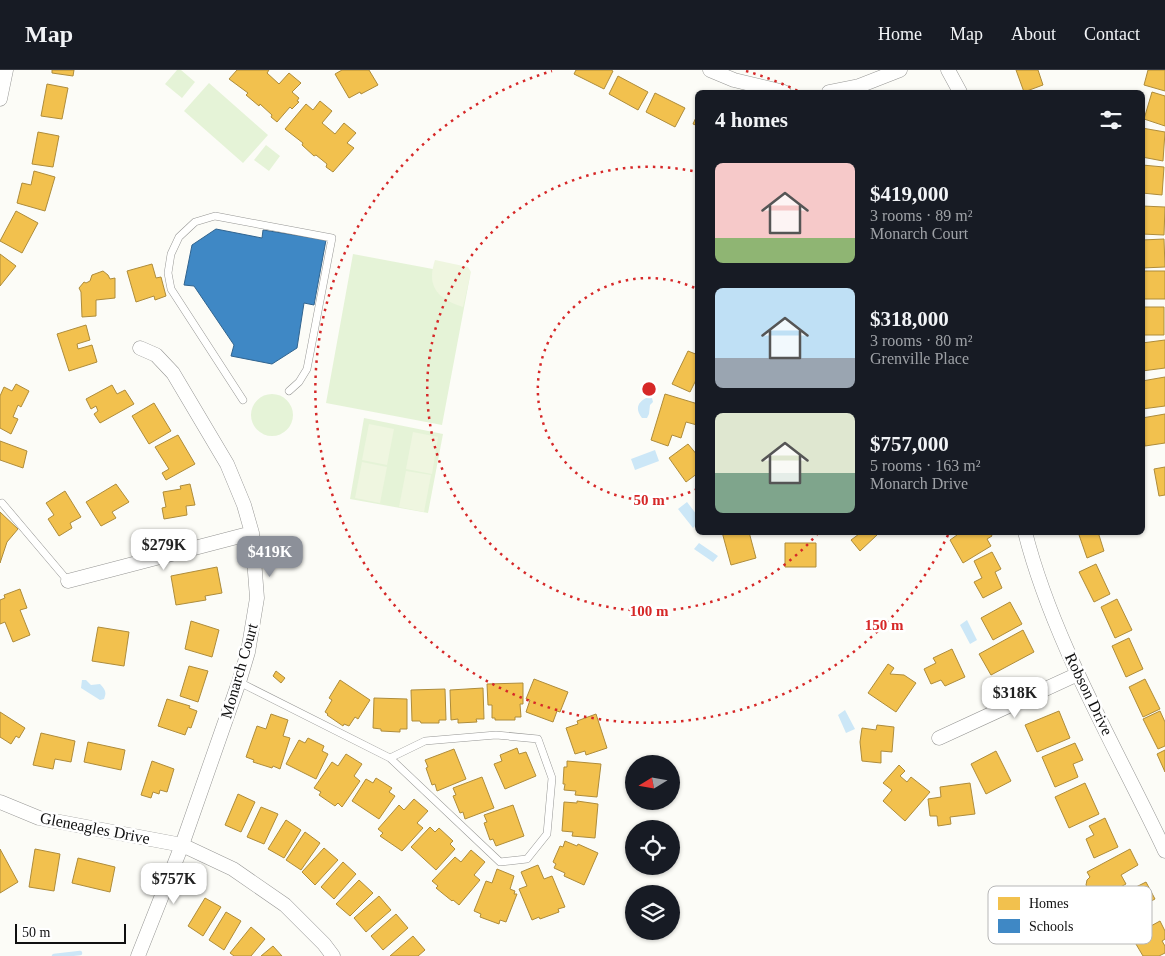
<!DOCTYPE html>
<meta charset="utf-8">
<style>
body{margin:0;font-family:Georgia,serif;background:#20242c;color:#f1f3f6;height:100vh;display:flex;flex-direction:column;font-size:19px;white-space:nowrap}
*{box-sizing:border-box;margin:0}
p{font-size:16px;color:#9ea1a6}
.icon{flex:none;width:28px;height:28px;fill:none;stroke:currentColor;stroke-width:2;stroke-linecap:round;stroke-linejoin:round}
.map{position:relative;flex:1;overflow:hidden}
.sheet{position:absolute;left:695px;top:20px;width:450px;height:445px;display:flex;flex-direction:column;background:#171b24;border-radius:8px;box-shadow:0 1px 4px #0004}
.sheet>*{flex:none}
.needle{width:32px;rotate:259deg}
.buttons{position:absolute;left:625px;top:685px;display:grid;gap:10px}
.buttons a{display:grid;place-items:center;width:55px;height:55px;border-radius:50%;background:#171b24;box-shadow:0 1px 4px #0004;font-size:25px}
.scale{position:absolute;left:15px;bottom:12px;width:111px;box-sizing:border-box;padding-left:5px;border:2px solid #101010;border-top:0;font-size:14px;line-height:18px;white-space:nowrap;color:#101010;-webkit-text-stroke:4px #fff;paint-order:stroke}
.price{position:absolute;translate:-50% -42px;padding:0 11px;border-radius:10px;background:#fff;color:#222;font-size:16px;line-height:32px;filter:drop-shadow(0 1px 2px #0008)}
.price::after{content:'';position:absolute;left:50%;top:30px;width:15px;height:11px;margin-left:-8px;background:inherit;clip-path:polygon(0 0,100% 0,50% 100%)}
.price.active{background:#8c9099;color:#fff}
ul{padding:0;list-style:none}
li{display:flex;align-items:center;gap:15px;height:125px;padding:0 20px}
li span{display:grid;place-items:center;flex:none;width:140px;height:100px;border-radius:8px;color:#555}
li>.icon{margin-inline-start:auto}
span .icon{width:60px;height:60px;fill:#fffc;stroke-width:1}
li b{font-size:21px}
h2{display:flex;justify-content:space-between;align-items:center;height:60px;padding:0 20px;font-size:21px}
header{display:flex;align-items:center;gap:30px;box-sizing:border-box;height:70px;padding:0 25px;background:#171b24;border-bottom:1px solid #363941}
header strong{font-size:24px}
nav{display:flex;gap:28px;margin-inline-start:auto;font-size:18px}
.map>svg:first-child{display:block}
.green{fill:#e5f3d7}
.pitch{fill:#eff6e0}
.water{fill:#cce7f7}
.homes{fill:#f2c14e;stroke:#ae8c3b}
.schools{fill:#3f88c5;stroke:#31648f}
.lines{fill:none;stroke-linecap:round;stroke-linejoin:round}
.stream{stroke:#cce7f7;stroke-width:4.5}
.service-casing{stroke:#969694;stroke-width:8}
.minor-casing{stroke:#969694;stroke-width:15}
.service{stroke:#fffffe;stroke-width:7}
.minor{stroke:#fffffe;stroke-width:14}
.ring{fill:none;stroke:#d62828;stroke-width:2.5;stroke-dasharray:2.5 5}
.labels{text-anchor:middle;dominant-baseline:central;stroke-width:5;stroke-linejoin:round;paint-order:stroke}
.street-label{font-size:16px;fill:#101010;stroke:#fff}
.key{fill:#fff;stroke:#b7b7b7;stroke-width:1}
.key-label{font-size:14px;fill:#101010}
.centre{fill:#d62828;stroke:#fff;stroke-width:2.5}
.ring-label{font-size:15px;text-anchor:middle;font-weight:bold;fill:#d62828;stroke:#fff;stroke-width:5;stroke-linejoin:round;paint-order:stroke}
</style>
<header>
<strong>Map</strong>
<nav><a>Home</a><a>Map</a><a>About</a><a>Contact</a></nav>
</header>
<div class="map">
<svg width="1165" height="886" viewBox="0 0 1165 886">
<rect width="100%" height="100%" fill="#fcfcf7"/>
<path class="green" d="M 177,0 L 181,0 L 195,12 L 182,28 L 165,14 Z
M 209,13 L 268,65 L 243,93 L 184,41 Z
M 266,75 L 280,86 L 269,101 L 254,90 Z
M 353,184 L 470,206 L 442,355 L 326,333 Z
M251 345a21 21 0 1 1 42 0a21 21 0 1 1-42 0Z
M 364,348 L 443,364 L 428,443 L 350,429 Z"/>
<path class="pitch" d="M 435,190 L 468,197 L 471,202 L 463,237 C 438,229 426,217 435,190 Z
M 369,354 L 394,359 L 387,395 L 362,390 Z
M 413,362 L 438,367 L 432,404 L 406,399 Z
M 362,392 L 387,397 L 380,433 L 355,428 Z
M 406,401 L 431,405 L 424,442 L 399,437 Z"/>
<path class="water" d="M 648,327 L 652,328 L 653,332 L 650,335 L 649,344 L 647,348 L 642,348 C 635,339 637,332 648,327 Z
M 655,380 L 659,391 L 635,400 L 631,389 Z
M 687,432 L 697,445 L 697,454 L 693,458 L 678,439 Z
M 699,473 L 718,486 L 713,492 L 694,479 Z
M 967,550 L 977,570 L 970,574 L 960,555 Z
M 82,610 L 86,610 L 91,615 L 100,614 C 105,619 107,622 104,629 L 100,630 L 81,618 Z
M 845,640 L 855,659 L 846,663 L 838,645 Z"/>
<path class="homes" d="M 52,0 L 74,0 L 73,6 L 52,3 Z
M 237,0 L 269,0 L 267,3 L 279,14 L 289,3 L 301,13 L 292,22 L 299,28 L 297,31 L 299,32 L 292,39 L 290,37 L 277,52 L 271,47 L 272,45 L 260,34 L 259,36 L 246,25 L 248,23 L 229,9 Z
M 342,0 L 369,0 L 378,15 L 361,24 L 360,22 L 349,28 L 335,4 Z
M 576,0 L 611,0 L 613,1 L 604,19 L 574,4 Z
M 1016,0 L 1038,0 L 1043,15 L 1024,22 Z
M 1148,0 L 1165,0 L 1165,21 L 1144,15 Z
M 618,6 L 648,22 L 638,40 L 609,24 Z
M 47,14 L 68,18 L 62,49 L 41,46 Z
M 1152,22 L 1165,26 L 1165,56 L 1144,49 Z
M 655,23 L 685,38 L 675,57 L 646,42 Z
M 320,31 L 332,41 L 322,53 L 335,64 L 344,53 L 356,63 L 347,73 L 354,78 L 333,102 L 326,97 L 327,94 L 316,85 L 314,86 L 302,75 L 303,73 L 285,59 L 306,34 L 313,40 Z
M 698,43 L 698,56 L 693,54 Z
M 1142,58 L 1165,62 L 1163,91 L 1142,87 Z
M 38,62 L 59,66 L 53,97 L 32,94 Z
M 1142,95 L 1164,97 L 1162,125 L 1142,123 Z
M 34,101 L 55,107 L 45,141 L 17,133 L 22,113 L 31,115 Z
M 1142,136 L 1165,137 L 1164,165 L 1142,164 Z
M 16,141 L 38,153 L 22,183 L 0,171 Z
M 1164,169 L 1165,197 L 1142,198 L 1142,170 Z
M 0,184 L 16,196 L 0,216 Z
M 152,194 L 156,208 L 161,207 L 166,226 L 155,230 L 154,226 L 136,232 L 127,201 Z
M 103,201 L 108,205 L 110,209 L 115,208 L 115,228 L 96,230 L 96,246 L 82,247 L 81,222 L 79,218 L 84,212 L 86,213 L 90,211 L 92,205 Z
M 1142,201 L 1165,201 L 1165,229 L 1142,229 Z
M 1142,237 L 1164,237 L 1164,265 L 1142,265 Z
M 86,255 L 90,270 L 77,274 L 78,279 L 92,275 L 97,292 L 69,301 L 57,264 Z
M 1165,270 L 1165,298 L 1142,301 L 1142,273 Z
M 688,281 L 698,285 L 698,306 L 690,322 L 672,314 Z
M 1165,307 L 1165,336 L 1142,339 L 1142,311 Z
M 16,314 L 29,321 L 21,337 L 18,335 L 13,347 L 18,349 L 11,364 L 0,358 L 0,326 L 4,317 L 12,321 Z
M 112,315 L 117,324 L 125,320 L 134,334 L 100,353 L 94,344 L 98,341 L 96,336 L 91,339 L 86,329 Z
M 665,324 L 698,334 L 697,355 L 686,352 L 681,368 L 672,365 L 668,376 L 651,370 Z
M 154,333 L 171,361 L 149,374 L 132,346 Z
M 1165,344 L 1165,373 L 1145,376 L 1142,348 Z
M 178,365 L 195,394 L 166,410 L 162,403 L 169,399 L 155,377 Z
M 0,371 L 27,381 L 23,398 L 0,390 Z
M 688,374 L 698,386 L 698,403 L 686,412 L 669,388 Z
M 1165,397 L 1165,425 L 1159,426 L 1154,399 Z
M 116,414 L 129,432 L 112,442 L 116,448 L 101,456 L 86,432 Z
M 190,414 L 195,435 L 186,436 L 187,445 L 164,449 L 162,438 L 166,437 L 163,422 L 181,419 L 180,416 Z
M 65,421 L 81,447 L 70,453 L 72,458 L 59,466 L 48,449 L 54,445 L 46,433 Z
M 0,442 L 18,459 L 7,472 L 0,493 Z
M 722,462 L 749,462 L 756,488 L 731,495 Z
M 857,462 L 874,462 L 877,465 L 860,481 L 851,470 L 859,464 Z
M 956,462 L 990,462 L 992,466 L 987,469 L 991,476 L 963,493 L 950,470 L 957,465 Z
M 1078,462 L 1098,462 L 1104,481 L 1087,488 Z
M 785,473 L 816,473 L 816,497 L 785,497 Z
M 992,482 L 1001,499 L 995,502 L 1002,518 L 983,528 L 974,512 L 982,508 L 974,491 Z
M 1096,494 L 1110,524 L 1094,532 L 1079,502 Z
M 217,497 L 222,523 L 205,526 L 206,530 L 176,535 L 171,506 Z
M 20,519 L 27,538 L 20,540 L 30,565 L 13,572 L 5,552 L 0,554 L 0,530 L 5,528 L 4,525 Z
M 1117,529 L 1132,560 L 1115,568 L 1101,537 Z
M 1010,532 L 1022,554 L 993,570 L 981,548 Z
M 191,551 L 219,560 L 212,587 L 185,579 Z
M 98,557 L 129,562 L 124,596 L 92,591 Z
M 1023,560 L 1034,582 L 991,605 L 979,584 Z
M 1129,568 L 1143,599 L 1126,607 L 1112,576 Z
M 952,579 L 965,607 L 945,616 L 941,610 L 931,614 L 924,599 L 936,593 L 933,588 Z
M 888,594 L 894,598 L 890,604 L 904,605 L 916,613 L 896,642 L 868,623 Z
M 189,596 L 208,601 L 198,632 L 180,626 Z
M 276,601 L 285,608 L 281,613 L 273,606 Z
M 534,609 L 568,622 L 560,642 L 557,641 L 553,652 L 526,642 L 530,630 L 526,629 Z
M 1145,609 L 1160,639 L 1143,647 L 1129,617 Z
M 340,610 L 370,630 L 358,649 L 355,647 L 349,656 L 344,654 L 343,656 L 327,645 L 328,644 L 325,642 L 332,630 L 329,628 Z
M 523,613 L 523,634 L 520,634 L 521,647 L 515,647 L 515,650 L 495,650 L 495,648 L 492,648 L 492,635 L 488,635 L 487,614 Z
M 483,618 L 484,649 L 476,649 L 477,652 L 458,653 L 458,649 L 451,650 L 450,620 Z
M 445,619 L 446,650 L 439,650 L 439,653 L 421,653 L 420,651 L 412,651 L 411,620 Z
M 374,628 L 407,629 L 407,659 L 400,659 L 400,662 L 381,661 L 381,659 L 373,658 Z
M 167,629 L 190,636 L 189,638 L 197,641 L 191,658 L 188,657 L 185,665 L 158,656 Z
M 1059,641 L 1070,668 L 1037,682 L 1025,655 Z
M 1160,641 L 1165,652 L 1165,676 L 1158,679 L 1143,649 Z
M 0,642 L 25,658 L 19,668 L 16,666 L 11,674 L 0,667 Z
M 271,644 L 288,650 L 283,666 L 290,668 L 280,699 L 273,696 L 272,698 L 253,692 L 254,690 L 246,687 L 257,656 L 266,659 Z
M 596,644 L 607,678 L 586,685 L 585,681 L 575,684 L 566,658 L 578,654 L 577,651 Z
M 877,655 L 894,657 L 892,682 L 881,681 L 881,693 L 862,691 L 860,672 L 862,658 L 876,660 Z
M 41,663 L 75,671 L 71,692 L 55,689 L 53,699 L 33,695 Z
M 308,668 L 324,676 L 322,681 L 328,684 L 316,709 L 286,694 L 299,670 L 305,673 Z
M 88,672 L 125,680 L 121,700 L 84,692 Z
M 1075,673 L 1083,690 L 1073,694 L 1078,707 L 1055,717 L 1042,687 Z
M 517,678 L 519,684 L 526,682 L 536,706 L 505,719 L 494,694 L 502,691 L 500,685 Z
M 454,679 L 466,709 L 437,721 L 435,714 L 432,715 L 426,698 L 428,697 L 425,690 Z
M 1165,680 L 1165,702 L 1157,684 Z
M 996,681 L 1011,711 L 986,724 L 971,694 Z
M 346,684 L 362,694 L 354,706 L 360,711 L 342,737 L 338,733 L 335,736 L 319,725 L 321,722 L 314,718 L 332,692 L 338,696 Z
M 152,691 L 174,699 L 167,722 L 160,720 L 159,724 L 153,722 L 151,728 L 141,725 Z
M 567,691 L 601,694 L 597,727 L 575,725 L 576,721 L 564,720 L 565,714 L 563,714 L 564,697 L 567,697 Z
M 899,695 L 905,701 L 900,706 L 907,712 L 911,707 L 930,722 L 905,751 L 883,731 L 892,720 L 883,713 Z
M 482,707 L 494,738 L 465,749 L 463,742 L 460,743 L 453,726 L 456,725 L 453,718 Z
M 376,708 L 392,718 L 389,722 L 395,726 L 379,749 L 352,731 L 366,709 L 373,713 Z
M 970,713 L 975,744 L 950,747 L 951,754 L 938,756 L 937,746 L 930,746 L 928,729 L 941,727 L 940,717 Z
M 1085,713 L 1099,744 L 1069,758 L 1055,727 Z
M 238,724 L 255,732 L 241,762 L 225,755 Z
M 414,729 L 428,741 L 417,753 L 423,758 L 402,781 L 380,766 L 383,763 L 378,759 L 399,735 L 404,740 Z
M 577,731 L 598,734 L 595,768 L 572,766 L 573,762 L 562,761 L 564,732 L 577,733 Z
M 513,735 L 524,766 L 496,776 L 493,769 L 490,770 L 484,753 L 487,752 L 484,745 Z
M 261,737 L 278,744 L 264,774 L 247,767 Z
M 1105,748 L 1118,777 L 1094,788 L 1086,769 L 1094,765 L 1089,756 Z
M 286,750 L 301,760 L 284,788 L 268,779 Z
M 430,757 L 435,762 L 439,758 L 453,771 L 450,774 L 455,779 L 436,800 L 411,777 Z
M 305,762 L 320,773 L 301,800 L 286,790 Z
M 565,771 L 577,776 L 578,774 L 598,783 L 584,815 L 564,806 L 565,803 L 554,798 L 556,794 L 553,792 L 560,776 L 563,777 Z
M 324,778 L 338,790 L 315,815 L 302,802 Z
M 0,779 L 18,812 L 0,823 Z
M 35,779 L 60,784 L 54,821 L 29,817 Z
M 1130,779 L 1138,795 L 1121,805 L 1126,814 L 1102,827 L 1098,821 L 1093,823 L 1090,821 L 1086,815 L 1087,810 L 1090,807 L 1087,802 Z
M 471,780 L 485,792 L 474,805 L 480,810 L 459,835 L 453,830 L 452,831 L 436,818 L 438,816 L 432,811 L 455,787 L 461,792 Z
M 78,788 L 115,797 L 110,822 L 72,813 Z
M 343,792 L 356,804 L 334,829 L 321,817 Z
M 538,795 L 544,809 L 552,806 L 565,837 L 558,839 L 559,842 L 540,849 L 539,847 L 532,850 L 519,819 L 527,816 L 521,802 Z
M 497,799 L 514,806 L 510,819 L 515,821 L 514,824 L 517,824 L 506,852 L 500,850 L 499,854 L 480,847 L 481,844 L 474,841 L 486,811 L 492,813 Z
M 359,810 L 373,823 L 350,846 L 336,834 Z
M 1146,812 L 1155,829 L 1142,836 L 1150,851 L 1120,867 L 1106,840 L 1129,829 L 1126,822 Z
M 379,826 L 391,840 L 366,862 L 354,848 Z
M 205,828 L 221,837 L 203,866 L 188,856 Z
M 226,842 L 241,851 L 224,880 L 209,870 Z
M 396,844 L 408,858 L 383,880 L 371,866 Z
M 1160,851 L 1165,861 L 1165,869 L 1162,871 L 1165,876 L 1165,883 L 1159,886 L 1143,886 L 1133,869 L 1151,860 L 1149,857 Z
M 251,857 L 265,869 L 251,886 L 234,886 L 230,883 Z
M 413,866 L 425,880 L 418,886 L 390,886 Z
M 273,876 L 282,886 L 261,886 Z"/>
<path class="schools" d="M 216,159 L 262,168 L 263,160 L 326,170 L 314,235 L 304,233 L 297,278 L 272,294 L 231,286 L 234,275 L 194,216 L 184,215 L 192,175 Z"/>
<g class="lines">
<path class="stream" d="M 54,886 L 80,883"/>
<defs>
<path id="service" d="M 243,330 L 171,219 L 168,203 L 171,184 L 179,167 L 195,152 L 215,146 L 332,168 L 307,299 L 299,312 L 289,321
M 2,433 L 68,511
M 239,612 L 390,688 L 425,671 L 496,665 L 538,669 L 552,708 L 547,764 L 527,789 L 500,792 L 390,688"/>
<path id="minor" d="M 710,0 L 734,10 L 784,22
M 948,0 L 960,22
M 829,22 L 859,16 L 900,0
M 0,29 L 6,0
M 1025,462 C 1053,572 1117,679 1165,781
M 68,511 L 252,463
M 939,668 L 1078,604
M 0,732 L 39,748 L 182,775 L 233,799 L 285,835 L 324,874 L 333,886
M 138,886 L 182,775 L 239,612 L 248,582 L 257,528 L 252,463 L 244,435 L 227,394 L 173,303 L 156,285 L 140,278"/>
</defs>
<use href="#service" class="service-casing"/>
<use href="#minor" class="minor-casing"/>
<use href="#service" class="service"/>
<use href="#minor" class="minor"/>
</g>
<g class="ring">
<path d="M697 419A111 111 0 1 1 697 219"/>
<path d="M818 463A222 222 0 1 1 697 102"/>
<path d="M948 465A333 333 0 1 1 552 1M746 1A333 333 0 0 1 800 22"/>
</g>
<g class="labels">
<g class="street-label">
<text transform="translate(239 601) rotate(-74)">Monarch Court</text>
<text transform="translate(1089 624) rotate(64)">Robson Drive</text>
<text transform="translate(95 758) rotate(11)">Gleneagles Drive</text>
</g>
</g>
<rect x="988" y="816" width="164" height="58" rx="8" class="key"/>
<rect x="998" y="827" width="22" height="13" fill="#f2c14e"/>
<rect x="998" y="849" width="22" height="14" fill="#3f88c5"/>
<g class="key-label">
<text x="1029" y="838">Homes</text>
<text x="1029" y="861">Schools</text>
</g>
<circle cx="649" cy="319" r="8" class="centre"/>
<g class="ring-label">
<text x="649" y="435">50 m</text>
<text x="649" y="546">100 m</text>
<text x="884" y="560">150 m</text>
</g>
</svg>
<div class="buttons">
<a><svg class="needle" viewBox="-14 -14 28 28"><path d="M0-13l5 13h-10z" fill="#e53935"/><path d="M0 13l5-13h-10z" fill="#9ea1a6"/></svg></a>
<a><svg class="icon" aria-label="locate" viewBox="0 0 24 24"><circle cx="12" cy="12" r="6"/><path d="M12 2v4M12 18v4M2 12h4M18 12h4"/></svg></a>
<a><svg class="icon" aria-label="layers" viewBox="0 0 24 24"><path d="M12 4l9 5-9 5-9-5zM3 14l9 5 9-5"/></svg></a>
</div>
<div class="scale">50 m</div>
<b class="price" style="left:164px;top:501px">$279K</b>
<b class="price active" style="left:270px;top:508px">$419K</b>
<b class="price" style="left:1015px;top:649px">$318K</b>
<b class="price" style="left:174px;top:835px">$757K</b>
<section class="sheet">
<h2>4 homes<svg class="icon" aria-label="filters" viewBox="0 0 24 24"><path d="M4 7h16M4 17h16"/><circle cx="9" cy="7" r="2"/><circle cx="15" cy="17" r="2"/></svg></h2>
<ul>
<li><span style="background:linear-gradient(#f6c9c9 75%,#8fb573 0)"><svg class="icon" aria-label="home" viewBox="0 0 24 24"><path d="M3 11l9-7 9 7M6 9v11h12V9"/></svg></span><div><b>$419,000</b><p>3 rooms · 89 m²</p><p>Monarch Court</p></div></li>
<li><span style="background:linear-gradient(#bfe0f5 70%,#9aa5b1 0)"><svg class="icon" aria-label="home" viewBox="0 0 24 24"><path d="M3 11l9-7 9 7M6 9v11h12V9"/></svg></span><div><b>$318,000</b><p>3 rooms · 80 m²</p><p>Grenville Place</p></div></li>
<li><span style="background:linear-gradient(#dfe7d0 60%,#7fa58c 0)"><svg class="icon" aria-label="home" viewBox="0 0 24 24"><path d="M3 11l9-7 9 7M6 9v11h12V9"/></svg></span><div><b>$757,000</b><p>5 rooms · 163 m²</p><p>Monarch Drive</p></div></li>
</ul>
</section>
</div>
